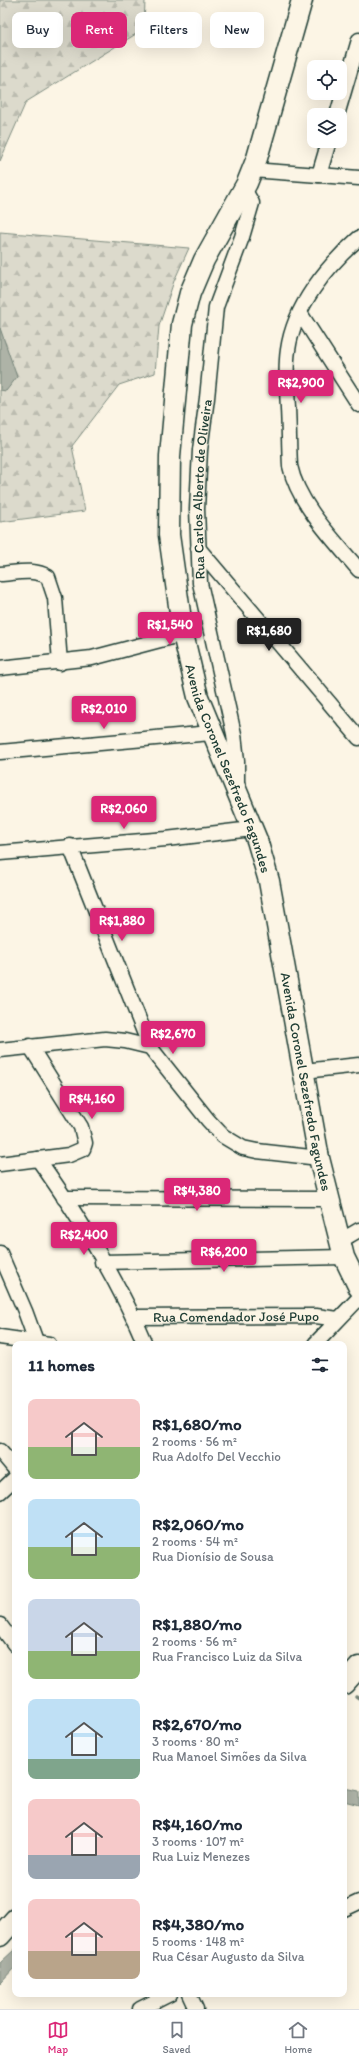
<!DOCTYPE html>
<meta charset="utf-8">
<style>
body{margin:0;font-family:Itim,sans-serif;background:#f2f2f3;color:#1f2937;height:100vh;display:flex;flex-direction:column;font-size:15px;white-space:nowrap}
*{box-sizing:border-box;margin:0}
p{font-size:13px;color:#747a83}
.icon{flex:none;width:22px;height:22px;fill:none;stroke:currentColor;stroke-width:2;stroke-linecap:round;stroke-linejoin:round}
.map{position:relative;flex:1;overflow:hidden}
.panel{position:absolute;left:12px;top:1341px;width:335px;height:656px;display:flex;flex-direction:column;background:#fff;border-radius:8px;box-shadow:0 4px 16px #0002}
.panel>*{flex:none}
.top-card{position:absolute;left:12px;top:12px;width:335px;height:36px;display:flex;gap:8px}
.buttons{position:absolute;left:307px;top:60px;display:grid;gap:8px}
.buttons a{display:grid;place-items:center;width:40px;height:40px;border-radius:8px;background:#fff;box-shadow:0 4px 16px #0002;font-size:20px}
.price{position:absolute;translate:-50% -34px;padding:0 9px;border-radius:4px;background:#db2777;color:#fff;font-size:13px;line-height:26px;filter:drop-shadow(0 1px 2px #0008)}
.price::after{content:'';position:absolute;left:50%;top:24px;width:12px;height:9px;margin-left:-6px;background:inherit;clip-path:polygon(0 0,100% 0,50% 100%)}
.price.active{background:#222;color:#fff}
ul{padding:0;list-style:none}
li{display:flex;align-items:center;gap:12px;height:100px;padding:0 16px}
li span{display:grid;place-items:center;flex:none;width:112px;height:80px;border-radius:8px;color:#555}
li>.icon{margin-inline-start:auto}
span .icon{width:48px;height:48px;fill:#fffc;stroke-width:1}
li b{font-size:17px}
h2{display:flex;justify-content:space-between;align-items:center;height:48px;padding:0 16px;font-size:17px}
.pill{padding:0 14px;border-radius:8px;background:#fff;box-shadow:0 4px 16px #0002;font-size:14px;line-height:36px}
.pill.active{background:#db2777;color:#fff}
.tab-bar{display:flex;justify-content:space-around;align-items:center;height:56px;border-top:1px solid #e0e1e3;background:#fff;font-size:11px;color:#747a83}
.tab-bar a{display:grid;justify-items:center;gap:2px}
.tab-bar .active{color:#db2777}
.map>svg:first-child{display:block}
.forest{fill:url(#forest-firs);stroke:#7e8c80}
.water{fill:#aeb3a7;stroke:#758479}
.lines{fill:none;stroke-linecap:round;stroke-linejoin:round}
.stream{stroke:#758479;stroke-width:3.5}
.minor-casing{stroke:#1f3d34;stroke-width:17}
.secondary-casing{stroke:#1f3d34;stroke-width:23}
.minor{stroke:#fcf5e5;stroke-width:14}
.secondary{stroke:#fcf5e5;stroke-width:20}
.labels{text-anchor:middle;dominant-baseline:central;stroke-width:3;stroke-linejoin:round;paint-order:stroke}
.street-label{font-size:14px;fill:#1f3d34;stroke:#fcf5e5}
</style>
<div class="map">
<svg width="359" height="2009" viewBox="0 0 359 2009">
<defs>
<pattern id="forest-firs" width="22" height="20" patternUnits="userSpaceOnUse"><rect width="22" height="20" fill="#dcdacc"/><path d="M5 1l3.5 6h-7zM16 11l3.5 6h-7z" fill="#bcbcb0"/></pattern>
</defs>
<rect width="100%" height="100%" fill="#fcf5e5"/>
<filter id="ink" filterUnits="userSpaceOnUse"><feTurbulence type="fractalNoise" baseFrequency=".025" numOctaves="2"/><feDisplacementMap in="SourceGraphic" scale="8" xChannelSelector="R" yChannelSelector="G"/><feConvolveMatrix kernelMatrix="1 2 1 2 8 2 1 2 1" color-interpolation-filters="sRGB"/></filter>
<g filter="url(#ink)">
<path class="forest" d="M 0,0 L 145,0 L 144,29 L 26,102 L 0,161 Z
M 0,232 L 189,248 L 174,281 L 159,326 L 155,373 L 119,385 L 72,446 L 85,511 L 0,522 Z"/>
<path class="water" d="M 0,328 L 17,377 L 6,391 L 0,390 Z
M 344,1788 L 359,1791 L 359,1805 L 344,1801 Z
M 15,1949 L 15,1967 L 0,1983 L 0,1963 Z"/>
<g class="lines">
<path class="stream" d="M 356,1696 L 359,1698"/>
<defs>
<g id="minor">
<path d="M 337,115 L 359,40"/>
<path d="M 252,170 L 359,178"/>
<path d="M 319,175 L 329,141"/>
<path d="M 359,238 C 327,266 294,306 288,350 C 285,369 287,389 288,408 C 289,427 289,447 290,466 C 298,504 334,540 359,570"/>
<path d="M 300,313 L 359,405"/>
<path d="M 198,548 L 359,738"/>
<path d="M 0,574 C 16,573 34,568 48,577 L 55,598 L 60,663"/>
<path d="M 0,668 L 92,658 L 183,634"/>
<path d="M 0,752 L 211,733"/>
<path id="s1" d="M 237,785 L 237,761 L 234,734 L 200,583 L 197,509 L 200,450 L 207,398 L 216,307 L 242,237 L 252,203 L 244,189"/>
<path d="M 70,846 L 150,1047"/>
<path d="M 0,853 L 166,839 L 252,829"/>
<path d="M 0,1050 L 105,1039 L 125,1041 L 150,1047 L 208,1120 L 223,1136 L 243,1148 L 257,1151 L 319,1158"/>
<path d="M 304,1071 L 359,1065"/>
<path d="M 38,1159 C 77,1214 119,1282 145,1344"/>
<path d="M 0,1164 L 69,1155 L 83,1149 L 85,1143 L 81,1127 L 30,1046"/>
<path d="M 64,1198 L 329,1199"/>
<path d="M 340,1241 L 359,1230"/>
<path d="M 0,1253 L 25,1311 L 37,1344"/>
<path d="M 102,1262 L 344,1257"/>
<path id="s2" d="M 133,1317 L 316,1316 L 338,1319"/>
<path d="M 0,1337 L 49,1344"/>
<path d="M 315,1344 L 359,1298"/>
<path d="M 0,1451 L 15,1469"/>
<path d="M 0,1492 L 15,1478"/>
<path d="M 0,1625 L 15,1645"/>
<path d="M 344,1909 L 359,1902"/>
<path d="M 189,1994 L 196,2009"/>
<path d="M 140,2009 L 170,1994"/>
</g>
<g id="secondary">
<path id="s3" d="M 302,0 L 257,158 L 247,183 L 204,260 L 190,293 L 182,324 L 170,456 L 169,535 L 183,634 L 198,697 L 257,840 L 269,881 L 319,1158 L 344,1257 L 359,1288"/>
<path d="M 344,1684 L 359,1667"/>
<path d="M 0,1936 L 15,1919"/>
</g>
</defs>
<use href="#minor" class="minor-casing"/>
<use href="#secondary" class="secondary-casing"/>
<use href="#minor" class="minor"/>
<use href="#secondary" class="secondary"/>
</g>
</g>
<g class="labels">
<g class="street-label">
<text stroke="none"><textPath href="#s1" startOffset="300">Rua Carlos Alberto de Oliveira</textPath></text>
<text stroke="none"><textPath href="#s3" startOffset="801">Avenida Coronel Sezefredo Fagundes</textPath></text>
<text stroke="none"><textPath href="#s3" startOffset="1125">Avenida Coronel Sezefredo Fagundes</textPath></text>
<text stroke="none"><textPath href="#s2" startOffset="103">Rua Comendador José Pupo</textPath></text>
</g>
</g>
</svg>
<div class="buttons">
<a><svg class="icon" aria-label="locate" viewBox="0 0 24 24"><circle cx="12" cy="12" r="6"/><path d="M12 2v4M12 18v4M2 12h4M18 12h4"/></svg></a>
<a><svg class="icon" aria-label="layers" viewBox="0 0 24 24"><path d="M12 4l9 5-9 5-9-5zM3 14l9 5 9-5"/></svg></a>
</div>
<b class="price" style="left:301px;top:404px">R$2,900</b>
<b class="price" style="left:170px;top:646px">R$1,540</b>
<b class="price active" style="left:269px;top:652px">R$1,680</b>
<b class="price" style="left:104px;top:730px">R$2,010</b>
<b class="price" style="left:124px;top:830px">R$2,060</b>
<b class="price" style="left:122px;top:942px">R$1,880</b>
<b class="price" style="left:173px;top:1055px">R$2,670</b>
<b class="price" style="left:92px;top:1120px">R$4,160</b>
<b class="price" style="left:197px;top:1212px">R$4,380</b>
<b class="price" style="left:84px;top:1256px">R$2,400</b>
<b class="price" style="left:224px;top:1273px">R$6,200</b>
<div class="top-card">
<a class="pill">Buy</a>
<a class="pill active">Rent</a>
<a class="pill">Filters</a>
<a class="pill">New</a>
</div>
<section class="panel">
<h2>11 homes<svg class="icon" aria-label="filters" viewBox="0 0 24 24"><path d="M4 7h16M4 17h16"/><circle cx="9" cy="7" r="2"/><circle cx="15" cy="17" r="2"/></svg></h2>
<ul>
<li><span style="background:linear-gradient(#f6c9c9 60%,#8fb573 0)"><svg class="icon" aria-label="home" viewBox="0 0 24 24"><path d="M3 11l9-7 9 7M6 9v11h12V9"/></svg></span><div><b>R$1,680/mo</b><p>2 rooms · 56 m²</p><p>Rua Adolfo Del Vecchio</p></div></li>
<li><span style="background:linear-gradient(#bfe0f5 60%,#8fb573 0)"><svg class="icon" aria-label="home" viewBox="0 0 24 24"><path d="M3 11l9-7 9 7M6 9v11h12V9"/></svg></span><div><b>R$2,060/mo</b><p>2 rooms · 54 m²</p><p>Rua Dionísio de Sousa</p></div></li>
<li><span style="background:linear-gradient(#c9d6e8 65%,#8fb573 0)"><svg class="icon" aria-label="home" viewBox="0 0 24 24"><path d="M3 11l9-7 9 7M6 9v11h12V9"/></svg></span><div><b>R$1,880/mo</b><p>2 rooms · 56 m²</p><p>Rua Francisco Luiz da Silva</p></div></li>
<li><span style="background:linear-gradient(#bfe0f5 75%,#7fa58c 0)"><svg class="icon" aria-label="home" viewBox="0 0 24 24"><path d="M3 11l9-7 9 7M6 9v11h12V9"/></svg></span><div><b>R$2,670/mo</b><p>3 rooms · 80 m²</p><p>Rua Manoel Simões da Silva</p></div></li>
<li><span style="background:linear-gradient(#f6c9c9 70%,#9aa5b1 0)"><svg class="icon" aria-label="home" viewBox="0 0 24 24"><path d="M3 11l9-7 9 7M6 9v11h12V9"/></svg></span><div><b>R$4,160/mo</b><p>3 rooms · 107 m²</p><p>Rua Luiz Menezes</p></div></li>
<li><span style="background:linear-gradient(#f6c9c9 65%,#b9a48a 0)"><svg class="icon" aria-label="home" viewBox="0 0 24 24"><path d="M3 11l9-7 9 7M6 9v11h12V9"/></svg></span><div><b>R$4,380/mo</b><p>5 rooms · 148 m²</p><p>Rua César Augusto da Silva</p></div></li>
</ul>
</section>
</div>
<nav class="tab-bar">
<a class="active"><svg class="icon" aria-label="map" viewBox="0 0 24 24"><path d="M3 6l6-2 6 2 6-2v14l-6 2-6-2-6 2zM9 4v14M15 6v14"/></svg>Map</a>
<a><svg class="icon" aria-label="saved" viewBox="0 0 24 24"><path d="M7 4h10v16l-5-4-5 4z"/></svg>Saved</a>
<a><svg class="icon" aria-label="home" viewBox="0 0 24 24"><path d="M3 11l9-7 9 7M6 9v11h12V9"/></svg>Home</a>
</nav>
